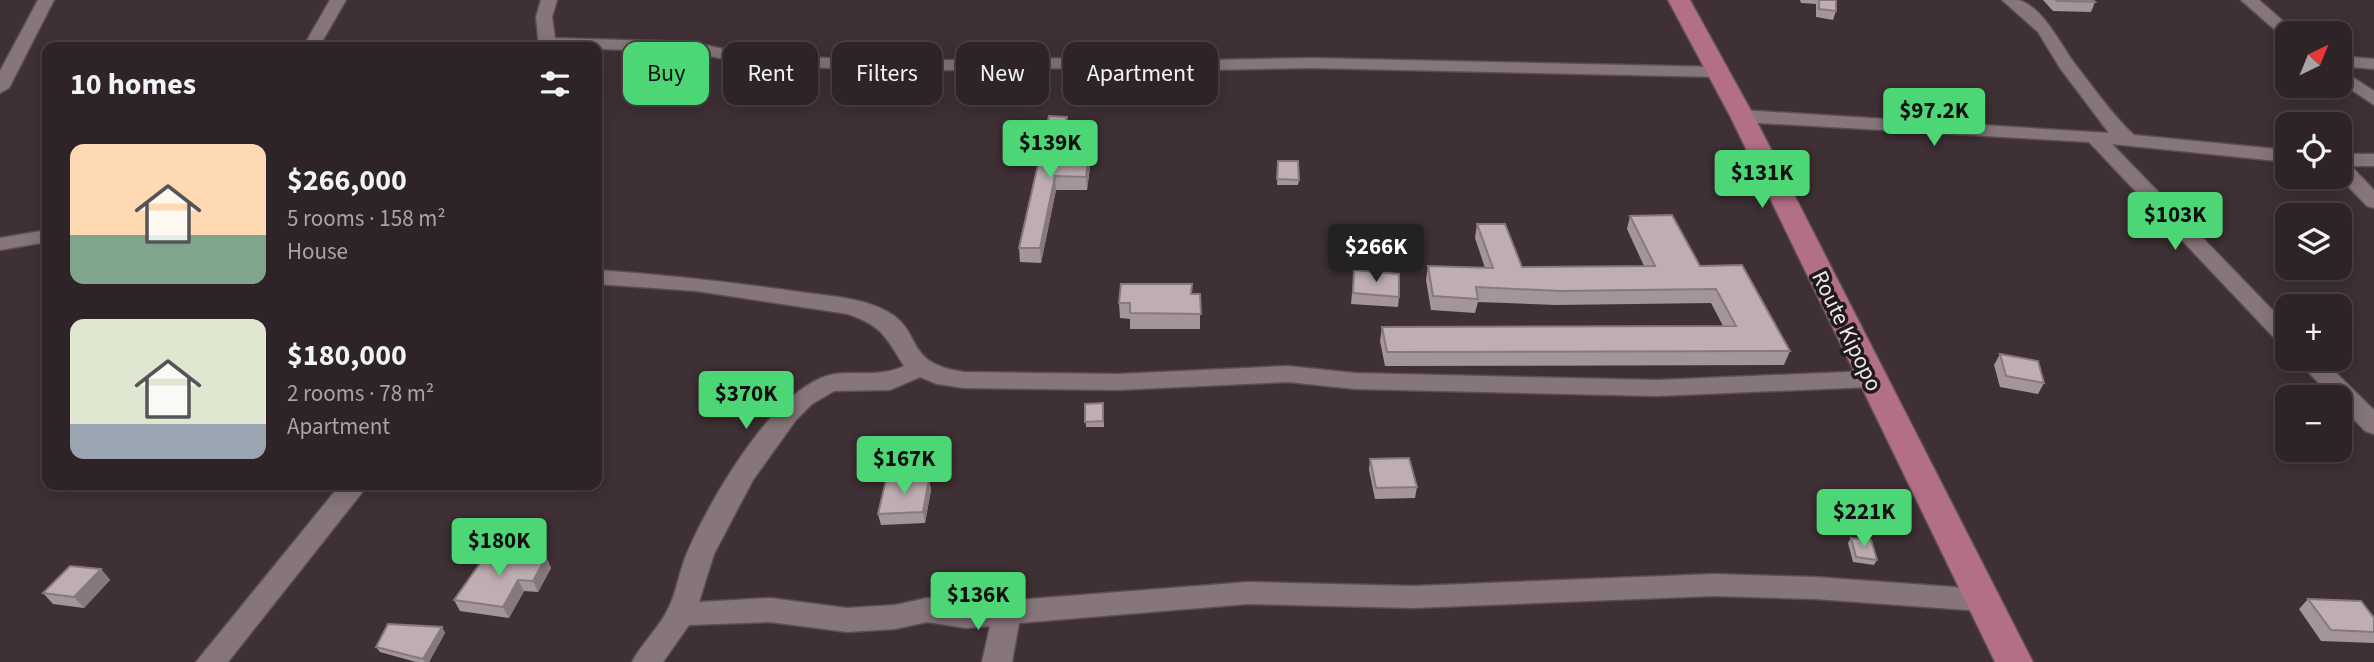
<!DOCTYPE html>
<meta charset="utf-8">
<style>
body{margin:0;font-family:"Source Sans 3",sans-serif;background:#3a3033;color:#f1f3f6;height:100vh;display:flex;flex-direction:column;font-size:26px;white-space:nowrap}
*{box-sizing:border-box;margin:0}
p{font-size:23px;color:#a7a4a7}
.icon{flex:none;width:38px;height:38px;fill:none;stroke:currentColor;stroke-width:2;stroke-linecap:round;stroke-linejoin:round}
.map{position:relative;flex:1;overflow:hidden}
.panel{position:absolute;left:42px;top:42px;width:560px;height:448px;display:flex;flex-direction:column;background:#2e2427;border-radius:14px;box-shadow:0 4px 18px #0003,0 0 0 2px #494144}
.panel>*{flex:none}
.guide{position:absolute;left:623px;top:42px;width:665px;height:63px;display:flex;gap:14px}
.needle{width:46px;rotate:43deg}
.buttons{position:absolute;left:2275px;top:21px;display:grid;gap:14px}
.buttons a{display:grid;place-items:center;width:77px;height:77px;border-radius:14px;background:#2e2427;box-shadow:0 4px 18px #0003,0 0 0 2px #494144;font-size:35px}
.price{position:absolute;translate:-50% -60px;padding:0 16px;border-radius:7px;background:#4dd676;color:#111;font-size:23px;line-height:46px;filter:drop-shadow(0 2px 4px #0008)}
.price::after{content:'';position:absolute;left:50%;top:42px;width:21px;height:16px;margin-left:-10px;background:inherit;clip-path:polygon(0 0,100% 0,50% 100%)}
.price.on{background:#222;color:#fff}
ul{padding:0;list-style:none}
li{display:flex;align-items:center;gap:21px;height:175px;padding:0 28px}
li span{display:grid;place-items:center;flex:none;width:196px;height:140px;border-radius:14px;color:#555}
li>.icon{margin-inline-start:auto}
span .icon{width:84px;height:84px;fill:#fffc;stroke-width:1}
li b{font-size:30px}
h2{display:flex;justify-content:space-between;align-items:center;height:84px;padding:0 28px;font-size:30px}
.chip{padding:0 24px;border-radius:14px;background:#2e2427;box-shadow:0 4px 18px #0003,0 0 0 2px #494144;font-size:24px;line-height:63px}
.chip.on{background:#4dd676;color:#111}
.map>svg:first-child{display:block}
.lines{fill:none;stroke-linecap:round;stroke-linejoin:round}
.minor-casing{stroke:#5a4e51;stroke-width:3}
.major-casing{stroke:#5a4e51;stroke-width:3}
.minor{fill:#867579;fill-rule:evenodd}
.major{fill:#b26f85;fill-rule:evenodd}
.wall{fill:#a49599}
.shaded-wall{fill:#86797d}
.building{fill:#bfadb2;stroke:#86797d;stroke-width:2}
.labels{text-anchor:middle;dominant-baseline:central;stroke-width:7;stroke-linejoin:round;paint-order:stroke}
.street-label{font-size:23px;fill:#efe6e8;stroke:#211a1c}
</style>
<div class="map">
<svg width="2374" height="662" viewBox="0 0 2374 662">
<rect width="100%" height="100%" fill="#3e3034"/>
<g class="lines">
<defs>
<path id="minor" d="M 38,0 L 54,0 L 9,88 L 0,93 L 0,71 Z
M 330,0 L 346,0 L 319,47 L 303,47 Z
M 541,0 L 557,0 L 552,17 L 555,38 L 692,42 L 746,54 L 890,61 L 1080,58 L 1153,49 L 1206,60 L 1311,58 L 1719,67 L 1728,72 L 1719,77 L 1311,68 L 1206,70 L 1153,59 L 1080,68 L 890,71 L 746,64 L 692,52 L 539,47 L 536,17 Z
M 2002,0 C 2007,0 2014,0 2018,0 C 2043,6 2061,46 2075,64 C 2094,88 2112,115 2134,135 L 2287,150 L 2287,162 L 2112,144 L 2287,325 L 2287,345 L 2279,343 L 2089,142 L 1742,122 L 1733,116 L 1742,110 L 2109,133 L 2060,68 L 2038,32 Z
M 2241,0 L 2259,0 L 2297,33 L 2283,37 Z
M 2340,56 L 2374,59 L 2374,69 L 2340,66 Z
M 2340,69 L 2374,91 L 2374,105 L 2340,82 Z
M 2340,154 L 2374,154 L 2374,166 L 2351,166 L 2374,190 L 2374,208 L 2367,206 L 2339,177 Z
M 47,230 L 47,242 L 0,250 L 0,238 Z
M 597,270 C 665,275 732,282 800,292 C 828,296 862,297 888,312 C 924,332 902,363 964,372 L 1118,374 L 1288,366 L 1355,373 L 1657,380 L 1871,371 L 1879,373 L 1883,379 L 1879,385 L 1871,387 L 1657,396 L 1355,389 L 1288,382 L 1118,390 L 964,388 L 937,384 L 920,377 L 890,390 L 834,391 L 812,404 L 796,420 L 753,480 L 714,554 L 699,602 L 770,598 L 847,608 L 895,605 L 927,598 L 966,604 L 1248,582 L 1413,586 L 1714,574 L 1815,577 L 1982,589 L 1992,592 L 1996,600 L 1992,608 L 1982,611 L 1815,599 L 1714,596 L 1413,608 L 1248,604 L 1019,623 L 1012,662 L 982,662 L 990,626 L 966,628 L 927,622 L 895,629 L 847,632 L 770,622 L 689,625 L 663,662 L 632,662 C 642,643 659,628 668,609 C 677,592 679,571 687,553 C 710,500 767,401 821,378 C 846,367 874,380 904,366 C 886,337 882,326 848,314 L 696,291 L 597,284 Z
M 2296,359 L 2322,359 L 2374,410 L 2374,434 L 2365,431 L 2340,405 L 2340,397 L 2332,397 Z
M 340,485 L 368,485 L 228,662 L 196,662 Z"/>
<path id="major" d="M 1668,0 L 1690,0 L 1754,116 L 2033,662 L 1995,662 L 1730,116 Z"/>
</defs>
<use href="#minor" class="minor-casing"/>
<use href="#major" class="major-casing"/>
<use href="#minor" class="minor"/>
<use href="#major" class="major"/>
</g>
<path class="wall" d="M 1800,0 L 1836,0 L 1836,11 L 1833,20 L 1816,17 L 1816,4 L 1801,3 Z
M 2043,0 L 2093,0 L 2095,2 L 2091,12 L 2053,11 Z
M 1067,117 L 1068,130 L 1063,153 L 1090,167 L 1087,190 L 1056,190 L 1041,263 L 1020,262 L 1019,248 Z
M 1278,161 L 1299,180 L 1298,185 L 1277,185 Z
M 1630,216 L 1700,266 L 1790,351 L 1784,365 L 1385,366 L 1380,341 L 1382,327 L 1723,326 L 1711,303 L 1556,305 L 1478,302 L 1475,313 L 1431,310 L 1426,280 L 1428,266 L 1485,268 L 1475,238 L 1477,224 L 1522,267 L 1644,266 L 1627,229 Z
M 1354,270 L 1399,297 L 1398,307 L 1351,304 Z
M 1192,294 L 1200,294 L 1200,329 L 1130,329 L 1130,319 L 1120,318 L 1119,303 Z
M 2000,354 L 2044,383 L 2038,394 L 2000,387 L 1994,365 Z
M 1103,403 L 1104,427 L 1086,427 L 1085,404 Z
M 1370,459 L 1417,487 L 1415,498 L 1375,499 L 1369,470 Z
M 929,479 L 931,490 L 925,523 L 881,525 L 878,514 Z
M 1851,538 L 1877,560 L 1874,565 L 1853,562 L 1848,543 Z
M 546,557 L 551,568 L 538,592 L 524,591 L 509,618 L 460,611 L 454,600 Z
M 101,569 L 110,580 L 84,608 L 53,604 L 43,593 Z
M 2308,599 L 2374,618 L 2374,643 L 2321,641 L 2299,609 Z
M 442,627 L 445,633 L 429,662 L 416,662 L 380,652 L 376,647 Z"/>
<path class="shaded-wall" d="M 1067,117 L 1068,130 L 1061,166 L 1060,153 Z
M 1089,153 L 1090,167 L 1087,190 L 1086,177 Z
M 1055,176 L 1056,190 L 1041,263 L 1040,248 Z
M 929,479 L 931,490 L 925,523 L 923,512 Z
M 546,557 L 551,568 L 538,592 L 533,581 Z
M 101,569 L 110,580 L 84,608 L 74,597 Z
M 518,580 L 524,591 L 509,618 L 503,607 Z
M 442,627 L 445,633 L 429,662 L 425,662 L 423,659 Z"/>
<path class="building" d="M 1819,0 L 1836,0 L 1836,11 L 1819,9 Z
M 2056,0 L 2093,0 L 2095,2 L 2057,1 Z
M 1049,116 L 1067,117 L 1060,153 L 1089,153 L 1086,177 L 1055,176 L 1040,248 L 1019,248 Z
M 1278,161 L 1298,161 L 1299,180 L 1277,179 Z
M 1672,215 L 1700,266 L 1742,265 L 1790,351 L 1387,352 L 1382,327 L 1736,326 L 1716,289 L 1560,291 L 1476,287 L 1478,299 L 1433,296 L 1428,266 L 1493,268 L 1477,224 L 1505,224 L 1522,267 L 1655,266 L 1630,216 Z
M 1354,270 L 1399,274 L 1399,297 L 1353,293 Z
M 1121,284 L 1192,284 L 1191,294 L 1200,294 L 1201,314 L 1130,313 L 1130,303 L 1119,303 Z
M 2000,354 L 2038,361 L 2044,383 L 2006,376 Z
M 1103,403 L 1103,421 L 1085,422 L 1085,404 Z
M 1409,458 L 1417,487 L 1376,488 L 1370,459 Z
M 929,479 L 923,512 L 878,514 L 886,480 Z
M 1851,538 L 1871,540 L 1877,560 L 1856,557 Z
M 488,552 L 546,557 L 533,581 L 518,580 L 503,607 L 454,600 Z
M 70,566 L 101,569 L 74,597 L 43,593 Z
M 2308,599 L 2361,601 L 2374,618 L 2374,632 L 2331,630 Z
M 388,624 L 442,627 L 423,659 L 376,647 Z"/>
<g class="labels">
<g class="street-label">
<text transform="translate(1847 331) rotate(64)">Route Kipopo</text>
</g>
</g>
</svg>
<div class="buttons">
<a><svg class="needle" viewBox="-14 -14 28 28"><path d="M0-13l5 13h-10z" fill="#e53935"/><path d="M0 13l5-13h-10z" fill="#a7a4a7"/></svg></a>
<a><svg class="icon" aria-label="locate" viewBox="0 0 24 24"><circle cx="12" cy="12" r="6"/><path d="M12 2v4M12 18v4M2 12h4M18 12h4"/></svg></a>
<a><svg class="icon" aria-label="layers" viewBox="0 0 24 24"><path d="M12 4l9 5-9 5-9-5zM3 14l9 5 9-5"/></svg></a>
<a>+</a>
<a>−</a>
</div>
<b class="price" style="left:1934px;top:148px">$97.2K</b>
<b class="price" style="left:1050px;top:180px">$139K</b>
<b class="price" style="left:1762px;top:210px">$131K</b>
<b class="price" style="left:2175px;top:252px">$103K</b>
<b class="price on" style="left:1376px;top:284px">$266K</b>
<b class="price" style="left:746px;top:431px">$370K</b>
<b class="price" style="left:904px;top:496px">$167K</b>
<b class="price" style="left:1864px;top:549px">$221K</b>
<b class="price" style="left:499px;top:578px">$180K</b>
<b class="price" style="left:978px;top:632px">$136K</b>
<div class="guide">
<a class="chip on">Buy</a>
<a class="chip">Rent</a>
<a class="chip">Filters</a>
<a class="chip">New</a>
<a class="chip">Apartment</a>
</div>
<section class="panel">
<h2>10 homes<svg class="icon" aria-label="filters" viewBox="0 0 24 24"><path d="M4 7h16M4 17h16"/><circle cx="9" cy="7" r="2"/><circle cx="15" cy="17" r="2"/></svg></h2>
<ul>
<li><span style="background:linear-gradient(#ffd9b3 65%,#7fa58c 0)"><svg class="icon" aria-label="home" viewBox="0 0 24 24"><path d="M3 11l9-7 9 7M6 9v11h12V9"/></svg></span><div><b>$266,000</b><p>5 rooms · 158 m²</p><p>House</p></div></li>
<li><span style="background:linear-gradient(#dfe7d0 75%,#9aa5b1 0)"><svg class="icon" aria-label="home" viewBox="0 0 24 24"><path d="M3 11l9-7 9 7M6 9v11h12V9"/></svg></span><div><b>$180,000</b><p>2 rooms · 78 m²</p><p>Apartment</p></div></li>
</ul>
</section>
</div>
